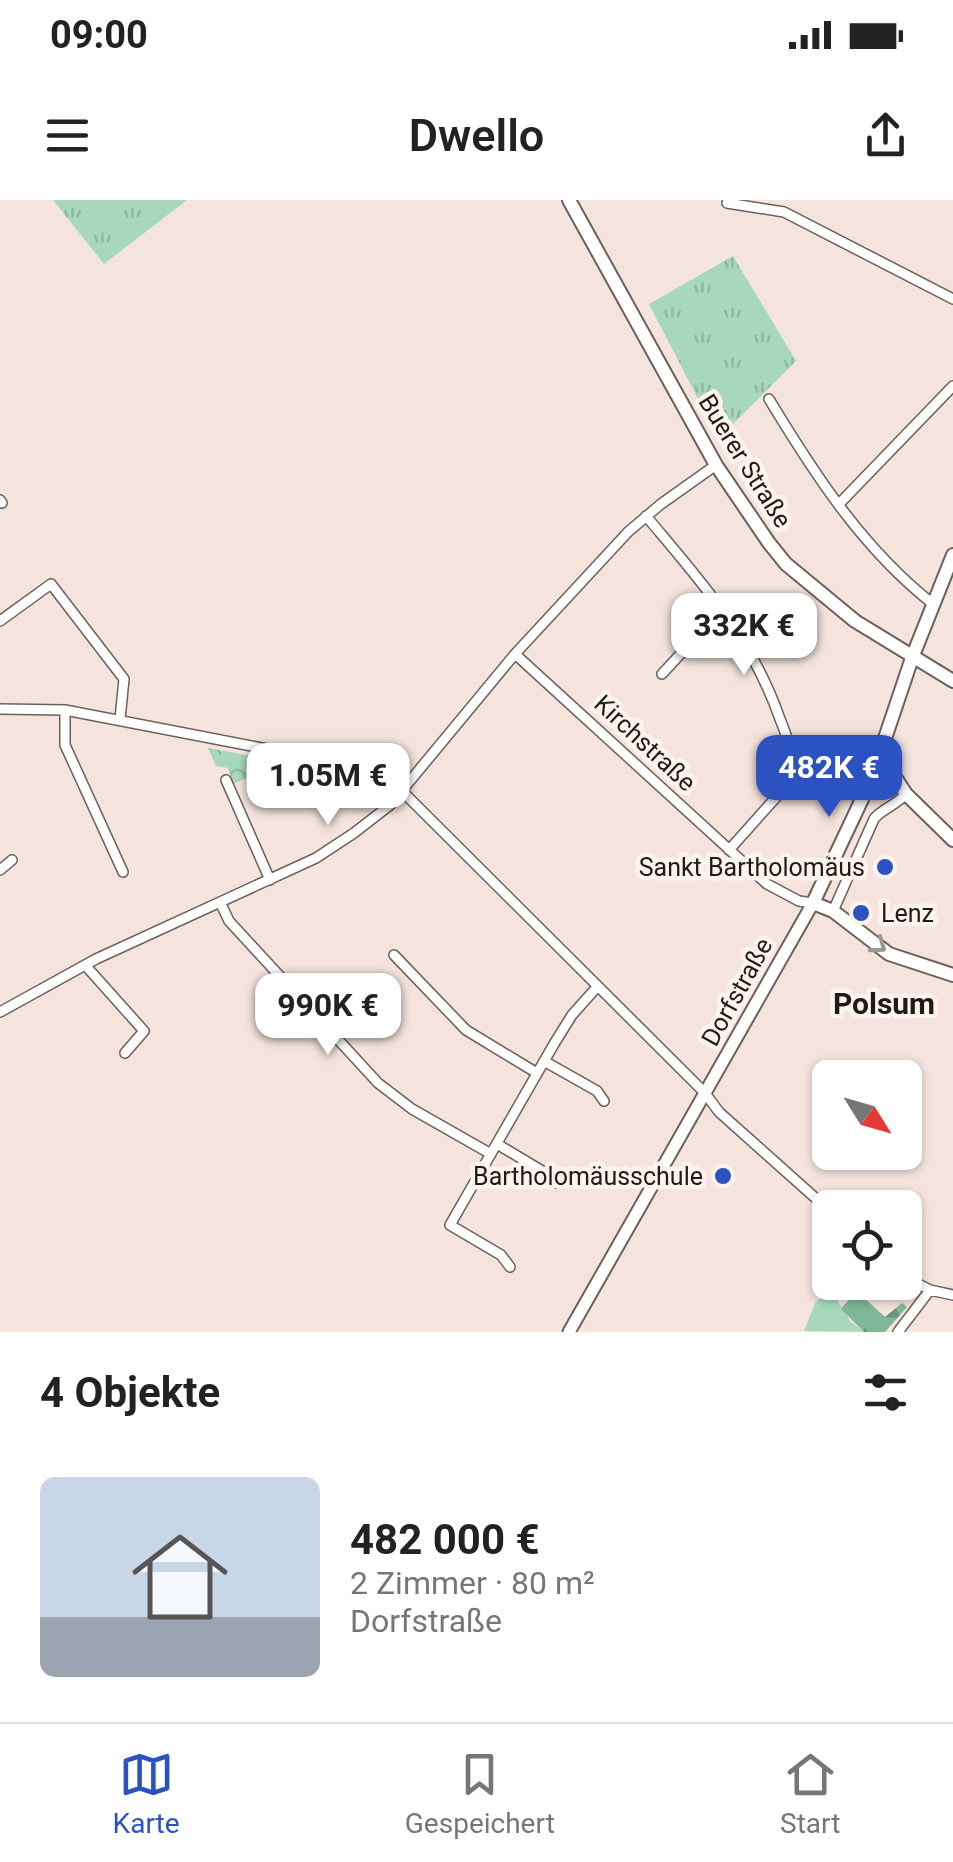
<!DOCTYPE html>
<html lang="de">
<meta charset="utf-8">
<style>
body{margin:0;font-family:Roboto,sans-serif;background:#f6f6f6;color:#222;height:100vh;display:flex;flex-direction:column;font-size:38px;white-space:nowrap}
*{box-sizing:border-box;margin:0}
p{font-size:32px;color:#767676}
.icon{flex:none;width:55px;height:55px;fill:none;stroke:currentColor;stroke-width:2;stroke-linecap:round;stroke-linejoin:round}
.map{position:relative;height:1132px;overflow:hidden}
.details{display:flex;flex-direction:column;background:#fff;flex:1}
.details>*{flex:none}
.needle{width:65px;rotate:127deg}
.buttons{position:absolute;left:812px;top:860px;display:grid;gap:20px}
.buttons a{display:grid;place-items:center;width:110px;height:110px;border-radius:15px;background:#fff;box-shadow:0 2px 8px #0004;font-size:50px}
.price{position:absolute;translate:-50% -85px;padding:0 22px;border-radius:20px;background:#fff;color:#222;font-size:32px;line-height:65px;filter:drop-shadow(0 2px 5px #0008)}
.price::after{content:'';position:absolute;left:50%;top:60px;width:30px;height:22px;margin-left:-15px;background:inherit;clip-path:polygon(0 0,100% 0,50% 100%)}
.price.on{background:#2c52c2;color:#fff}
ul{padding:0;list-style:none}
li{display:flex;align-items:center;gap:30px;height:250px;padding:0 40px}
li+li{border-top:2px solid #e0e0e0}
li span{display:grid;place-items:center;flex:none;width:280px;height:200px;border-radius:15px;color:#555}
li>.icon{margin-inline-start:auto}
span .icon{width:120px;height:120px;fill:#fffc;stroke-width:1}
li b{font-size:42px}
h2{display:flex;justify-content:space-between;align-items:center;height:120px;padding:0 40px;font-size:42px}
.status{display:flex;justify-content:space-between;align-items:center;height:70px;padding:0 50px;background:#fff;direction:ltr}
.status svg{height:28px;fill:currentColor}
header{display:flex;justify-content:space-between;align-items:center;height:130px;padding:0 40px;background:#fff;font-size:45px;font-weight:600}
.menu{display:flex;justify-content:space-around;align-items:center;height:140px;border-top:2px solid #e0e0e0;background:#fff;font-size:28px;color:#767676}
.menu a{display:grid;justify-items:center;gap:5px}
.menu .on{color:#2c52c2}
.map>svg:first-child{display:block}
.grass{fill:url(#grass-tufts)}
.forest{fill:url(#forest-firs)}
.park{fill:url(#park-crowns)}
.lines{fill:none;stroke-linecap:round;stroke-linejoin:round}
.minor-casing{stroke:#6d6059;stroke-width:12}
.tertiary-casing{stroke:#6d6059;stroke-width:15}
.secondary-casing{stroke:#6d6059;stroke-width:16}
.minor{stroke:#fff;stroke-width:9}
.tertiary{stroke:#fff;stroke-width:11}
.secondary{stroke:#fff;stroke-width:12}
.oneway{stroke:#9b9897}
.poi-dot{fill:#2c52c2;stroke:#fdf3ee;stroke-width:4}
.labels{text-anchor:middle;dominant-baseline:central;stroke-width:9;stroke-linejoin:round;paint-order:stroke}
.street-label{font-size:25px;fill:#201b18;stroke:#fdf3ee}
.poi-label{font-size:25px;fill:#201b18;stroke:#fdf3ee;text-anchor:end}
.quarter-label{font-size:30px;font-weight:bold;fill:#201b18;stroke:#fdf3ee}
</style>
<div class="status"><b>09:00</b><svg viewBox="0 0 49 12"><path d="M0 12V9h3v3zM5 12V6h3v6zM10 12V3h3v9zM15 12V0h3v12zM26 1h20v11H26zM47 4h2v5h-2z"/></svg></div>
<header><svg class="icon" aria-label="menu" viewBox="0 0 24 24"><path d="M4 6h16M4 12h16M4 18h16"/></svg>Dwello<svg class="icon" aria-label="share" viewBox="0 0 24 24"><path d="M12 15V3M7 8l5-5 5 5M5 13v7h14v-7"/></svg></header>
<div class="map">
<svg width="953" height="1132" viewBox="0 0 953 1132">
<defs>
<pattern id="grass-tufts" width="24" height="20" patternUnits="userSpaceOnUse" patternTransform="scale(2.5)"><rect width="24" height="20" fill="#a8d8bc"/><path d="M3 7l-1-3M5 7V3M7 7l1-3M15 17l-1-3M17 17v-4M19 17l1-3" fill="none" stroke="#90b9a1"/></pattern>
<pattern id="forest-firs" width="22" height="20" patternUnits="userSpaceOnUse" patternTransform="scale(2.5)"><rect width="22" height="20" fill="#7fb898"/><path d="M5 1l3.5 6h-7zM16 11l3.5 6h-7z" fill="#68957b"/></pattern>
<pattern id="park-crowns" width="20" height="18" patternUnits="userSpaceOnUse" patternTransform="scale(2.5)"><rect width="20" height="18" fill="#a8d8bc"/><path d="M2 6a3 3 0 1 1 6 0M12 15a3 3 0 1 1 6 0" fill="none" stroke="#90b9a1"/></pattern>
</defs>
<rect width="100%" height="100%" fill="#f4e4dd"/>
<path class="grass" d="M 53,0 L 187,0 L 104,64 Z
M 733,56 L 796,161 L 727,230 L 713,228 L 649,104 Z
M 826,1093 L 834,1095 L 850,1121 L 864,1132 L 804,1131 L 815,1103 Z"/>
<path class="forest" d="M 866,1082 L 869,1083 L 860,1094 L 885,1117 L 902,1103 L 907,1107 L 885,1132 L 864,1132 L 841,1109 C 847,1100 863,1089 866,1082 Z"/>
<path class="park" d="M 208,548 L 268,559 L 261,572 L 233,584 L 228,568 L 216,566 Z"/>
<g class="lines">
<defs>
<path id="minor" d="M 727,3 L 784,12 L 953,99
M 769,199 C 815,275 863,349 933,404
M 0,300 L 2,303
M 839,304 L 953,186
M 646,316 C 702,383 751,436 780,519 C 789,542 798,562 787,585 L 729,650
M 0,421 L 51,384 L 124,479 L 120,519
M 515,454 L 767,684 L 799,701 L 813,703
M 662,474 L 722,409
M 0,509 L 65,510 L 350,565 L 401,590 L 705,893 L 719,912 L 830,1011
M 65,510 L 65,545 L 123,672
M 226,580 L 270,680
M 0,670 L 12,660
M 221,704 L 229,721 L 378,883 L 412,909 L 491,954
M 833,711 L 874,619 C 880,610 895,606 906,594
M 394,755 L 466,830 L 537,873
M 85,765 L 144,831 L 125,853
M 0,812 L 96,759 L 316,658 L 354,633 L 390,605 L 515,454 L 628,332 L 661,304 L 716,265
M 544,861 L 597,891 L 604,901
M 497,944 L 549,975 L 556,983
M 510,1067 L 501,1055 L 450,1025 L 554,844 L 572,815 L 597,787
M 905,1077 L 930,1090 L 953,1095
M 898,1132 L 930,1090"/>
<path id="tertiary" d="M 569,1132 L 813,703"/>
<path id="secondary" d="M 569,0 L 716,265 L 769,343 L 786,364 L 855,421 L 953,481
M 953,355 L 912,458 L 871,580 L 813,703 L 833,711 L 889,754 L 953,775
M 880,554 L 906,594 L 953,640"/>
</defs>
<use href="#minor" class="minor-casing"/>
<use href="#tertiary" class="tertiary-casing"/>
<use href="#secondary" class="secondary-casing"/>
<use href="#minor" class="minor"/>
<use href="#tertiary" class="tertiary"/>
<use href="#secondary" class="secondary"/>
</g>
<defs><path id="oneway-chevron" d="M-2-3.5L2.5 0L-2 3.5" fill="none" stroke-width="1.6" stroke-linecap="round" stroke-linejoin="round" transform="scale(2.5)"/></defs>
<use class="oneway" href="#oneway-chevron" transform="translate(879 746) rotate(36)"/>
<g class="poi-dot">
<circle cx="885" cy="667" r="10"/>
<circle cx="861" cy="713" r="10"/>
<circle cx="723" cy="976" r="10"/>
</g>
<g class="labels">
<g class="street-label">
<text transform="translate(745 261) rotate(58)">Buerer Straße</text>
<text transform="translate(645 543) rotate(43)">Kirchstraße</text>
<text transform="translate(737 792) rotate(-61)">Dorfstraße</text>
</g>
<g class="poi-label">
<text x="865" y="667">Sankt Bartholomäus</text>
<text x="881" y="713" text-anchor="start">Lenz</text>
<text x="703" y="976">Bartholomäusschule</text>
</g>
<g class="quarter-label">
<text x="884" y="803">Polsum</text>
</g>
</g>
</svg>
<div class="buttons">
<a><svg class="needle" viewBox="-14 -14 28 28"><path d="M0-13l5 13h-10z" fill="#e53935"/><path d="M0 13l5-13h-10z" fill="#767676"/></svg></a>
<a><svg class="icon" aria-label="locate" viewBox="0 0 24 24"><circle cx="12" cy="12" r="6"/><path d="M12 2v4M12 18v4M2 12h4M18 12h4"/></svg></a>
</div>
<b class="price" style="left:744px;top:478px">332K €</b>
<b class="price on" style="left:829px;top:620px">482K €</b>
<b class="price" style="left:328px;top:628px">1.05M €</b>
<b class="price" style="left:328px;top:858px">990K €</b>
</div>
<section class="details">
<h2>4 Objekte<svg class="icon" aria-label="filters" viewBox="0 0 24 24"><path d="M4 7h16M4 17h16"/><circle cx="9" cy="7" r="2"/><circle cx="15" cy="17" r="2"/></svg></h2>
<ul>
<li><span style="background:linear-gradient(#c9d6e8 70%,#9aa5b1 0)"><svg class="icon" aria-label="home" viewBox="0 0 24 24"><path d="M3 11l9-7 9 7M6 9v11h12V9"/></svg></span><div><b>482 000 €</b><p>2 Zimmer · 80 m²</p><p>Dorfstraße</p></div></li>
</ul>
</section>
<nav class="menu">
<a class="on"><svg class="icon" aria-label="map" viewBox="0 0 24 24"><path d="M3 6l6-2 6 2 6-2v14l-6 2-6-2-6 2zM9 4v14M15 6v14"/></svg>Karte</a>
<a><svg class="icon" aria-label="saved" viewBox="0 0 24 24"><path d="M7 4h10v16l-5-4-5 4z"/></svg>Gespeichert</a>
<a><svg class="icon" aria-label="home" viewBox="0 0 24 24"><path d="M3 11l9-7 9 7M6 9v11h12V9"/></svg>Start</a>
</nav>
